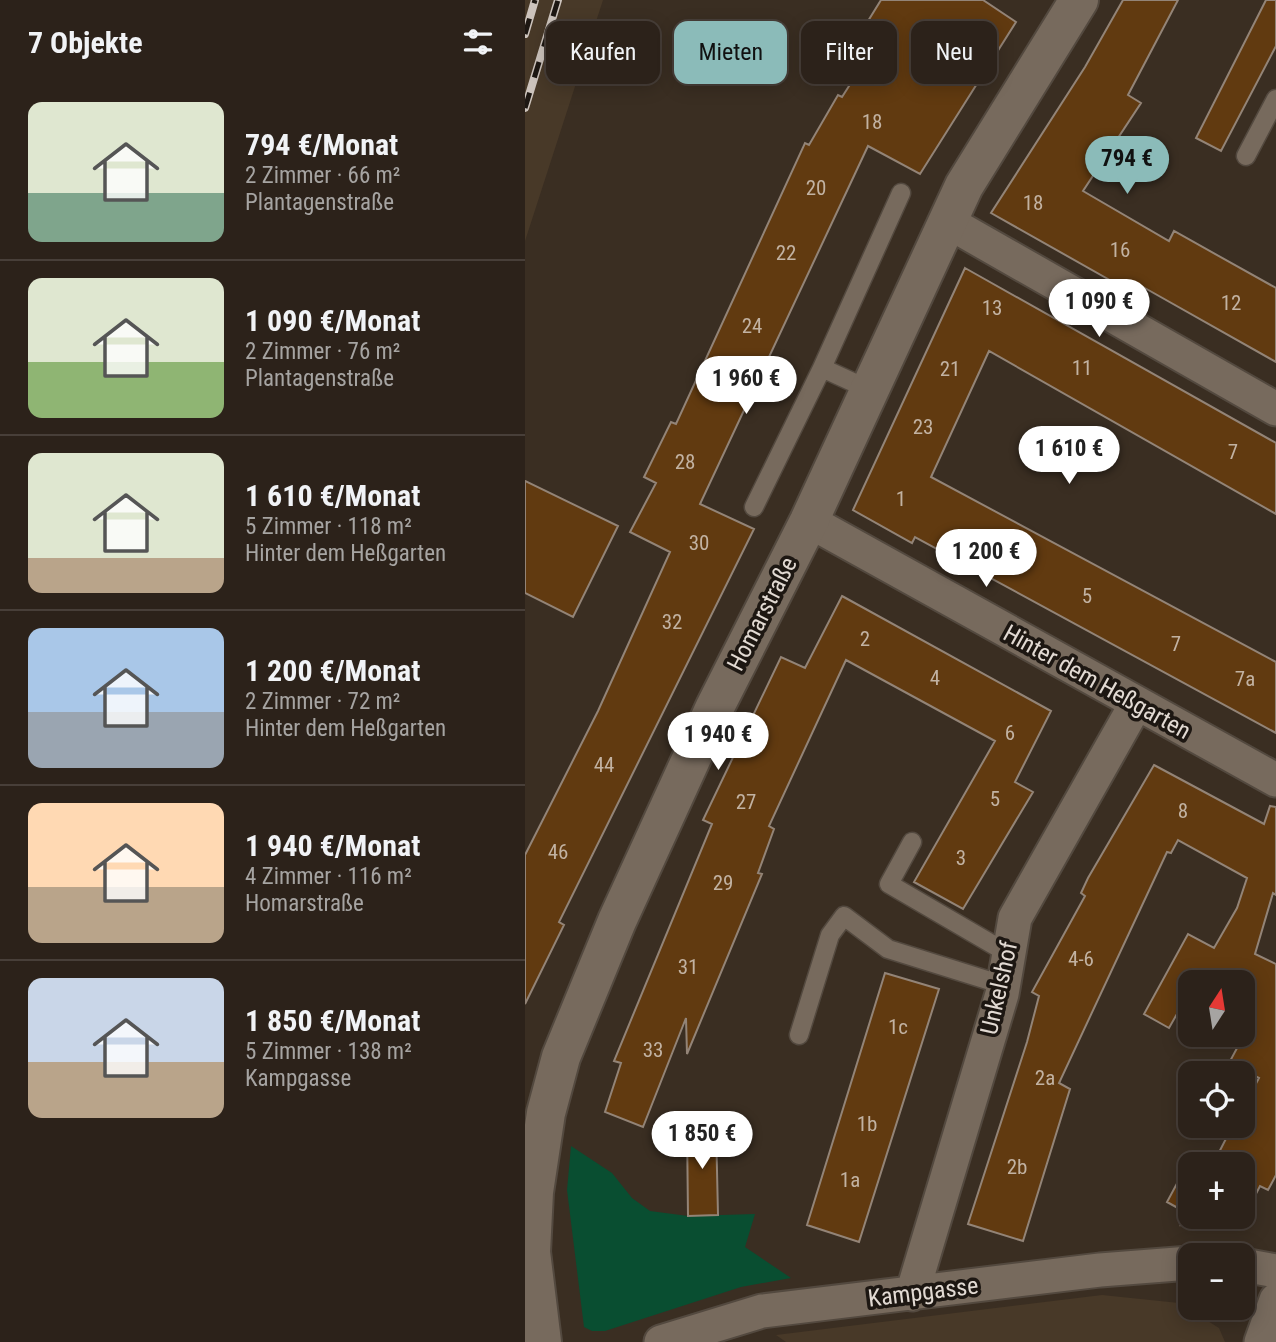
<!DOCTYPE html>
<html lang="de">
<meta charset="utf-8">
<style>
body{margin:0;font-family:"Roboto Condensed",sans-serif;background:#382f27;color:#f1f3f6;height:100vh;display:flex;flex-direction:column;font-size:26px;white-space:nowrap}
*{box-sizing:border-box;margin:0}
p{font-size:23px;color:#a6a4a2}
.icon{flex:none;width:38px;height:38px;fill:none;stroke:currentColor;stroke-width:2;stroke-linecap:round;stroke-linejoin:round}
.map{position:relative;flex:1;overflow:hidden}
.side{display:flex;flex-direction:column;background:#2c221a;width:525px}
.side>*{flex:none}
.banner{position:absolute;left:21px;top:21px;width:625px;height:63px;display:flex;gap:14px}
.needle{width:46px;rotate:12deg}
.buttons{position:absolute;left:653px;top:970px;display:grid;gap:14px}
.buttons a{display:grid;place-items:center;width:77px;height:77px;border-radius:14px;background:#2c221a;box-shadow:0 4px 18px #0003,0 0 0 2px #483f39;font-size:35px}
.price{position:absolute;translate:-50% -60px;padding:0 16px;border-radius:24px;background:#fff;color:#222;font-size:23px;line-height:46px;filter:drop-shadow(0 2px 4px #0008)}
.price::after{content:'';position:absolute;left:50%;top:42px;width:21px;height:16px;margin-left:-10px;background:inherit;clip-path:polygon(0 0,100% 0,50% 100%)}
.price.selected{background:#8bbbb9;color:#111}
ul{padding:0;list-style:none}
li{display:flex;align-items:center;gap:21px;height:175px;padding:0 28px}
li+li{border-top:2px solid #483f39}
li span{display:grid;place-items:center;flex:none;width:196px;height:140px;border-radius:14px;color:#555}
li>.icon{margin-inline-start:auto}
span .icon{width:84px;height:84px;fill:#fffc;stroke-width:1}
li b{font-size:30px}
h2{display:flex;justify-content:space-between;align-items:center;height:84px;padding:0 28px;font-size:30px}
.tag{padding:0 24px;border-radius:14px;background:#2c221a;box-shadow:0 4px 18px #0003,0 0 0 2px #483f39;font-size:24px;line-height:63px}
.tag.selected{background:#8bbbb9;color:#111}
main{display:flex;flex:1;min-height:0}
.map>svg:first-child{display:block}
.built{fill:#483928}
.green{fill:#094e31}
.building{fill:#613a10;stroke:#938477;stroke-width:2}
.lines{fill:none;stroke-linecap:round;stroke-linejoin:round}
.lane-casing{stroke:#53493f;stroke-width:21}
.street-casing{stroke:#53493f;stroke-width:37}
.secondary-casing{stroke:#53493f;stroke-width:42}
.lane{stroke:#776a5d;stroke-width:18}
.street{stroke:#776a5d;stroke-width:33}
.secondary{stroke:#776a5d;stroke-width:38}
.rail-casing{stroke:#ccc3bc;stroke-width:8}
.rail{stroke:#1d1712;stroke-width:5;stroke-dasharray:16;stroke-linecap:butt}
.labels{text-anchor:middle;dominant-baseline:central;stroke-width:7;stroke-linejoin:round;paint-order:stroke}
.number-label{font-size:21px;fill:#c2b2a2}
.street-label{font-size:24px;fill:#e2dad3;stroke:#1d1712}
</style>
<main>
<section class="side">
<h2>7 Objekte<svg class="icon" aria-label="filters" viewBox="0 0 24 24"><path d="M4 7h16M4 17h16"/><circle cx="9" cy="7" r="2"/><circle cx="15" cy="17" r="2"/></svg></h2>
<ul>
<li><span style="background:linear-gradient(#dfe7d0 65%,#7fa58c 0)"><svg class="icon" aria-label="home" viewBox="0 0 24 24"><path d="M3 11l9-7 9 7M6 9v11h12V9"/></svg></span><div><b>794 €/Monat</b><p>2 Zimmer · 66 m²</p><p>Plantagenstraße</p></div></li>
<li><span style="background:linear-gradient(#dfe7d0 60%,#8fb573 0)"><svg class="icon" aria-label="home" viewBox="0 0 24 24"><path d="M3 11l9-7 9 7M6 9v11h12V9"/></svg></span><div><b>1 090 €/Monat</b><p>2 Zimmer · 76 m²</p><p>Plantagenstraße</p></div></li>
<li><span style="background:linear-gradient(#dfe7d0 75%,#b9a48a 0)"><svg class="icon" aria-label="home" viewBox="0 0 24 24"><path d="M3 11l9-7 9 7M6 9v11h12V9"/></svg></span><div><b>1 610 €/Monat</b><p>5 Zimmer · 118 m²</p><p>Hinter dem Heßgarten</p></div></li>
<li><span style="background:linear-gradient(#a9c7e8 60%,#9aa5b1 0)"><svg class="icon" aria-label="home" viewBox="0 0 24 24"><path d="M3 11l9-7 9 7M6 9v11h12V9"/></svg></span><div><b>1 200 €/Monat</b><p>2 Zimmer · 72 m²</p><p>Hinter dem Heßgarten</p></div></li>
<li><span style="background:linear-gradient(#ffd9b3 60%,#b9a48a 0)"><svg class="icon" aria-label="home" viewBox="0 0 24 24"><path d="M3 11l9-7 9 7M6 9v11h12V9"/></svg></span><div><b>1 940 €/Monat</b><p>4 Zimmer · 116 m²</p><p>Homarstraße</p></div></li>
<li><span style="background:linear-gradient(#c9d6e8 60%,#b9a48a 0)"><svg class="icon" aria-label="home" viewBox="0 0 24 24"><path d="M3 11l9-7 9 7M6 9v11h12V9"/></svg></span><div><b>1 850 €/Monat</b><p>5 Zimmer · 138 m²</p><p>Kampgasse</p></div></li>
</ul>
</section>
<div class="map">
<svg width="751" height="1342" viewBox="0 0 751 1342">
<rect width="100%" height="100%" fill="#3a2e22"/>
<path class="built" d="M 0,0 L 78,0 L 0,241 Z
M 577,1295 L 654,1303 L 694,1328 L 700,1342 L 261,1342 L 251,1335 Z"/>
<path class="green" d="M 46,1146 L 87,1173 L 107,1198 L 125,1211 L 163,1216 L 230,1214 L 220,1247 L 266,1278 L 216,1287 L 80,1331 L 67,1331 L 59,1327 L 42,1190 Z"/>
<path class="building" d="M 356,0 L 458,0 L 491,22 L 395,174 L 343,146 L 175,504 L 229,529 L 34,922 L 39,925 L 0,1004 L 0,855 L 73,711 L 145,552 L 105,532 L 131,483 L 119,477 L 146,422 L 151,424 L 280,143 L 284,145 L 313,95 L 317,97 L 351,44 L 335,34 Z
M 598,0 L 653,0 L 603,95 L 616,103 L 558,191 L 644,241 L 649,231 L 751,288 L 751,362 L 618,287 L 613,296 L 466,213 L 560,67 Z
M 741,0 L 751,0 L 751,46 L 696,151 L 671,138 Z
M 440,268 L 751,443 L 751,514 L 464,351 L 406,477 L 751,662 L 751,733 L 390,537 L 387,543 L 328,510 Z
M 0,481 L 93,526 L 48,617 L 0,593 Z
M 317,596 L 526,711 L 490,782 L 508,792 L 438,909 L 389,882 L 470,741 L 321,660 L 244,826 L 249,829 L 233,873 L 237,874 L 162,1054 L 161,1018 L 118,1127 L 80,1112 L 96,1063 L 89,1061 L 187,824 L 178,820 L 256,657 L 280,668 Z
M 629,765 L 739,824 L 745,806 L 751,807 L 751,895 L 748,893 L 730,954 L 751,964 L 751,1175 L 743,1190 L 735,1186 L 719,1217 L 656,1225 L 662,1213 L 642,1202 L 663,1163 L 665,1216 L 718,1216 L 718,1164 L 688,1164 L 708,1125 L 718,1125 L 718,1108 L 734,1078 L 704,1063 L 718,1037 L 718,982 L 665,982 L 665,991 L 644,1028 L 619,1014 L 663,934 L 689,948 L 712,908 L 722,878 L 653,840 L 646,853 L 642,852 L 534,1083 L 545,1089 L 498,1241 L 443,1224 L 502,1042 L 514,996 L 507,992 L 560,896 L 556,893 L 563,878 Z
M 360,973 L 414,989 L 334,1242 L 282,1225 Z
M 162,1126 L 191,1126 L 193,1215 L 163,1216 Z"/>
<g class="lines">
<defs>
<path id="lane" d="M 721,156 L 751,99
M 297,368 L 376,193
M 229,507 L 297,368 L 345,390
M 387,842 L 364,884 L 484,954
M 274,1035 L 305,935 L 319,916 L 363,949 L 478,985"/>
<path id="street" d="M 423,222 L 751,409
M 284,521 L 751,780
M 718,1265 L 751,1271
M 387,1294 L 477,994 L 490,918 L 611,704
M 136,1342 L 237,1311 L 575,1270 L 665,1263
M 736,1342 L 751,1300"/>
<path id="secondary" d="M 17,1342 L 6,1252 L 9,1192 L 21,1113 L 36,1057 L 92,921 L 190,707 L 284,521 L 439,186 L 554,0"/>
</defs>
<use href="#lane" class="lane-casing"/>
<use href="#street" class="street-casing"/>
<use href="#secondary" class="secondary-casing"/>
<use href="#lane" class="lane"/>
<use href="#street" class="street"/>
<use href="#secondary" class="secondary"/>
<defs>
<path id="rail" d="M 0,34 L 10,0
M 0,108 L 33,0"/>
</defs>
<use href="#rail" class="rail-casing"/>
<use href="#rail" class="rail"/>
</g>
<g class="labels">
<g class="number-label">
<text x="347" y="122">18</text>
<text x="291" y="188">20</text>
<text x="508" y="203">18</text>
<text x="595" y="250">16</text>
<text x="261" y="253">22</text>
<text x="706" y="303">12</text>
<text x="467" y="308">13</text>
<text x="227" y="326">24</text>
<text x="557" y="368">11</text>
<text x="425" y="369">21</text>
<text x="398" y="427">23</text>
<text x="708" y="452">7</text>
<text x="160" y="462">28</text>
<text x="376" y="499">1</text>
<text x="174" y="543">30</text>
<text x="562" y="596">5</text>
<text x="147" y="622">32</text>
<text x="340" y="639">2</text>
<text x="651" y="644">7</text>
<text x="410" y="678">4</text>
<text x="720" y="679">7a</text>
<text x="485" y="733">6</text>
<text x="79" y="765">44</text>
<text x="470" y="799">5</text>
<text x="221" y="802">27</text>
<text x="658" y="811">8</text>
<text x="33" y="852">46</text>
<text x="436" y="858">3</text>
<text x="198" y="883">29</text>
<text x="556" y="959">4-6</text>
<text x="163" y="967">31</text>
<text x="373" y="1027">1c</text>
<text x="128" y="1050">33</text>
<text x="520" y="1078">2a</text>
<text x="342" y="1124">1b</text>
<text x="492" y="1167">2b</text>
<text x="325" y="1180">1a</text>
</g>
<g class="street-label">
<text transform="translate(237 614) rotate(-63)">Homarstraße</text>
<text transform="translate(572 682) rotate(29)">Hinter dem Heßgarten</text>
<text transform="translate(474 988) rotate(-77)">Unkelshof</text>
<text transform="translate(398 1292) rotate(-7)">Kampgasse</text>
</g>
</g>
</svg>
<div class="buttons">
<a><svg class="needle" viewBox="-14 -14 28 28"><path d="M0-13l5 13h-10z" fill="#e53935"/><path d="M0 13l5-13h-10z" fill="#a6a4a2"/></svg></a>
<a><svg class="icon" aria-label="locate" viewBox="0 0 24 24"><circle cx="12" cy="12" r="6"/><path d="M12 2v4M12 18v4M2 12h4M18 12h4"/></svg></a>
<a>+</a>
<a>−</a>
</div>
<b class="price selected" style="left:602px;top:196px">794 €</b>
<b class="price" style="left:574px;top:339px">1 090 €</b>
<b class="price" style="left:221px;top:416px">1 960 €</b>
<b class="price" style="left:544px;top:486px">1 610 €</b>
<b class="price" style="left:461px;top:589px">1 200 €</b>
<b class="price" style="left:193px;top:772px">1 940 €</b>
<b class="price" style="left:177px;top:1171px">1 850 €</b>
<div class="banner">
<a class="tag">Kaufen</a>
<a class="tag selected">Mieten</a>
<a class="tag">Filter</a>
<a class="tag">Neu</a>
</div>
</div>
</main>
